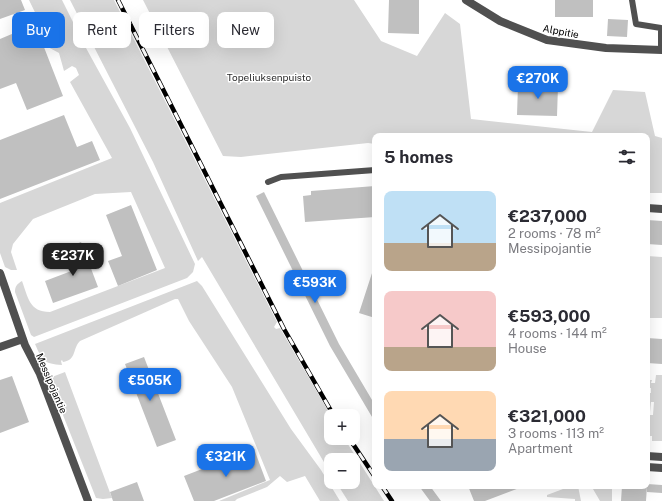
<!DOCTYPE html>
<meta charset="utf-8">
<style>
body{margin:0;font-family:"Public Sans",sans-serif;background:#f7f7f7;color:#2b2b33;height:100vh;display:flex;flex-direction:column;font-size:15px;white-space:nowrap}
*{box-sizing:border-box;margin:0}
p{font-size:13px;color:#7c7c81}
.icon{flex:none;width:22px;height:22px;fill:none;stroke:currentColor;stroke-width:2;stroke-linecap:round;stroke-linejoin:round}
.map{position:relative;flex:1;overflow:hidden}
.sheet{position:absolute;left:372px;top:133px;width:278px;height:356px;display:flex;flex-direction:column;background:#fff;border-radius:8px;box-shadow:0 4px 16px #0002}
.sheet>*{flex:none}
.hud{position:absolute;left:12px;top:12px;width:300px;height:36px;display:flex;gap:8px}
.fabs{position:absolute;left:324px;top:409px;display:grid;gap:8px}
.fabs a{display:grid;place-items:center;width:36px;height:36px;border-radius:8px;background:#fff;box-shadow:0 4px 16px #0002;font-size:20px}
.price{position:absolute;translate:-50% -34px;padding:0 9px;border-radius:8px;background:#1a73e8;color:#fff;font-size:13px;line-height:26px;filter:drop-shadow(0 1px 2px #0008)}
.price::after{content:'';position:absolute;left:50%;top:24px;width:12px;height:9px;margin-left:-6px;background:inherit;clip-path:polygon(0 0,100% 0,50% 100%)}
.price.current{background:#222;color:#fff}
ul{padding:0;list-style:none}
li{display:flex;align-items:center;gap:12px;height:100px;padding:0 12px}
li span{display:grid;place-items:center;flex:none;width:112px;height:80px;border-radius:8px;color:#555}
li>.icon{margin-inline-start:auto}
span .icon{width:48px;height:48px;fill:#fffc;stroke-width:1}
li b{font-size:17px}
h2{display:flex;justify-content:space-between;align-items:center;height:48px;padding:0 12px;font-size:17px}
.chip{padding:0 14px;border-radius:8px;background:#fff;box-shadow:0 4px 16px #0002;font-size:14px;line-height:36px}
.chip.current{background:#1a73e8;color:#fff}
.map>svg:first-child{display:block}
.green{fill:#d7d7d7}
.building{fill:#c0c0c0}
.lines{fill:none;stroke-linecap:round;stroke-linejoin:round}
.lane{stroke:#505050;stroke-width:6}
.street{stroke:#505050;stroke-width:8}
.rail-casing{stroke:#000;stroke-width:4.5}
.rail{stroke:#fff;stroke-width:3;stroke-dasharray:9;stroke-linecap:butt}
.labels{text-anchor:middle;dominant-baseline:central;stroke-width:3;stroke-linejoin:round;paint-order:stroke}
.street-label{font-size:10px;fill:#000;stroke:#fff}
.park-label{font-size:10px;fill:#2e2e2e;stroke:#fff}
</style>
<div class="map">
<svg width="662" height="501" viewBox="0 0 662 501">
<rect width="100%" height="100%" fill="#fff"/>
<path class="green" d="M 29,0 L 62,0 L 86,48 L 130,128 L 195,264 L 193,272 L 187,278 L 34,337 L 31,335 L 15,292 C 15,286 17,284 22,281 C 28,297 29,312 50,312 L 165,268 L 131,192 L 95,194 L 33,219 L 13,244 L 11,252 L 17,270 L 11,270 L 5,267 L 0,253 L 0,203 L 112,158 L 70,82 L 79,75 L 76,68 L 72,66 L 64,71 L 59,53 L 46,46 L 0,62 L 0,55 L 47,37 Z
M 70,0 L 114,0 L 277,322 L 274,327 L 276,329 L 280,328 L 331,416 L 331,438 L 344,438 L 384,501 L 348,501 L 336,482 L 353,482 L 353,460 L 331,460 L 331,474 L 202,257 L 198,261 L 153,162 Z
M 143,0 L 354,0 L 381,41 L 417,56 L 445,13 L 460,24 L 471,119 L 592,132 L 613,90 L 645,92 L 655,136 L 662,138 L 662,193 L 647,193 L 647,136 L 375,136 L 375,144 L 368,143 L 241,157 L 223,156 Z
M 647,256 L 662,257 L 662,318 L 649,318 L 650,301 L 647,301 Z
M 197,281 L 202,286 L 291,429 L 321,470 L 340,501 L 320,501 L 305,476 L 287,482 L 280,476 L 267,487 L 237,499 L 235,501 L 219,501 L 270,480 L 232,387 L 189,321 L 178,299 L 175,299 L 80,341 C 72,349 77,360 63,362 L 62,360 L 61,361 L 62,365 C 44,364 42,360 35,344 Z
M 65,372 L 112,498 L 103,499 L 96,498 L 51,385 L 52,377 Z
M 656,375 L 662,375 L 662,441 L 652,441 L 652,436 L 649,436 L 649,434 L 647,434 L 647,417 L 650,417 L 650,415 L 653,415 L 654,402 L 651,402 L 650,412 L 647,412 L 648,393 L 651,393 L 651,388 L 648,388 L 649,380 L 652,380 L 651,383 L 655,383 Z
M 571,486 L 578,486 L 581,501 L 575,501 L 575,499 L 547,497 L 547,495 Z
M 593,486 L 612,486 L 612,501 L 600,501 L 593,489 Z"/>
<path class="building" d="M 0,0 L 21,0 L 25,10 L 0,19 Z
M 389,0 L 419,0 L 419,34 L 388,33 Z
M 555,0 L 593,0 L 593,17 L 555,17 Z
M 608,19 L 628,20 L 627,37 L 607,36 Z
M 38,23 L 43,36 L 40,37 L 63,96 L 27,110 L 16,83 L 0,89 L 0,39 Z
M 518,85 L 558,86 L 557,116 L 517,115 Z
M 64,115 L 77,147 L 92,141 L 100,160 L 0,199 L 0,140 Z
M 375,186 L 375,217 L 305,222 L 303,196 L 311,195 L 311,191 Z
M 264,192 L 339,344 L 375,405 L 375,422 L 330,346 L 256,196 Z
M 131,205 L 157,270 L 118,286 L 108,261 L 122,256 L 106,215 Z
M 647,220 L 662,221 L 662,245 L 647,244 Z
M 81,242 L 98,287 L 53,303 L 45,281 L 74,270 L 66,248 Z
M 373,270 L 375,271 L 375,318 L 359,313 Z
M 647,338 L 662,339 L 662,364 L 647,363 Z
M 144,357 L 176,440 L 157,447 L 125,364 Z
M 12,376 L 29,422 L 0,433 L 0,380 Z
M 254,449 L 266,481 L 214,501 L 194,501 L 184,476 Z
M 137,482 L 144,501 L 113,501 L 110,492 Z
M 647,484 L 662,485 L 662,493 L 647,492 Z
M 419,486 L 430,486 L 441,501 L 430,501 Z
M 468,486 L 522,486 L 522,487 L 485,501 L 474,501 Z
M 622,486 L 647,486 L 646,501 L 621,501 Z"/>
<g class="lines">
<path class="lane" d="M 632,0 L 636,24 L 661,28 L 661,50
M 268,182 L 281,177 L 375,170"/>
<path class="street" d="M 466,0 L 500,21 L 547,40 L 606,48 L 662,50
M 647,208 L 662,209
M 0,273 L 25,345 L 40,374 L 88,501
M 0,347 L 23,339
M 647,456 L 662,457
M 647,467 L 662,468"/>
<defs>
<path id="rail" d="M 118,0 L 284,329 L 334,416
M 349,438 L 375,477
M 382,486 L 392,501"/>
</defs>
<use href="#rail" class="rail-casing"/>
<use href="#rail" class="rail"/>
</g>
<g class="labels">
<g class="street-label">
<text transform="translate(561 31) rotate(11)">Alppitie</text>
<text transform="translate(52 383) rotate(67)">Messipojantie</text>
</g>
<g class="park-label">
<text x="269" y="77">Topeliuksenpuisto</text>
</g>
</g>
</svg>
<div class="fabs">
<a>+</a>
<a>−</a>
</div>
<b class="price" style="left:538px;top:100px">€270K</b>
<b class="price current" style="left:73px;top:277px">€237K</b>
<b class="price" style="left:315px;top:304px">€593K</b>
<b class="price" style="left:150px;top:402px">€505K</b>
<b class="price" style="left:226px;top:478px">€321K</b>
<div class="hud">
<a class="chip current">Buy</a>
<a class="chip">Rent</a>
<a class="chip">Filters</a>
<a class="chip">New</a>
</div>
<section class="sheet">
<h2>5 homes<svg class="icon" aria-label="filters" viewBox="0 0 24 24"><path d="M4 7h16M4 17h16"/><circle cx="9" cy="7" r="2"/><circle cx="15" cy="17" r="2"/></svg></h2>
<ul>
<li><span style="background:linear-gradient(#bfe0f5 65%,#b9a48a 0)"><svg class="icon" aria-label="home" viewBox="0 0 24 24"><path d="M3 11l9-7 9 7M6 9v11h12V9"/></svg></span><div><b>€237,000</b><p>2 rooms · 78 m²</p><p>Messipojantie</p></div></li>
<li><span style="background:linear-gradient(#f6c9c9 70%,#b9a48a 0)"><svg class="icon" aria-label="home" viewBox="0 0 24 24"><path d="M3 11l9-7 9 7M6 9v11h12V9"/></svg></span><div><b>€593,000</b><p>4 rooms · 144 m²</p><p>House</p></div></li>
<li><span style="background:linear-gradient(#ffd9b3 60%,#9aa5b1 0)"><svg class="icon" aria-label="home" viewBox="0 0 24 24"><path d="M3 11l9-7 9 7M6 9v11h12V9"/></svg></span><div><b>€321,000</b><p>3 rooms · 113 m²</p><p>Apartment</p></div></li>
</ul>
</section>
</div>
